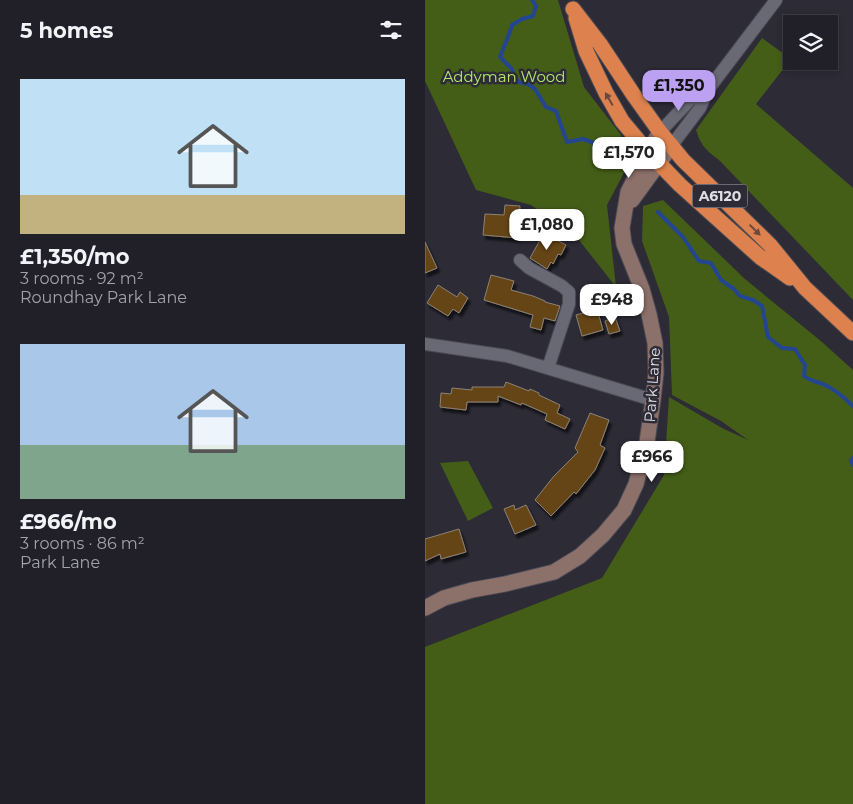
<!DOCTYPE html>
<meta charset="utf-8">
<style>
body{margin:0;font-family:Montserrat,sans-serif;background:#2d2d34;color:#f1f3f6;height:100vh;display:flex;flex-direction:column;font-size:19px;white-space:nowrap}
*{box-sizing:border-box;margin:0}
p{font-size:16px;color:#a2a3a8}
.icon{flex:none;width:28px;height:28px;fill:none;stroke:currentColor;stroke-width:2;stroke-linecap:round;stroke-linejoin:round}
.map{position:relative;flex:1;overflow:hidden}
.details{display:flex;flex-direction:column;background:#212028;width:425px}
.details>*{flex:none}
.fabs{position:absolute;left:358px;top:15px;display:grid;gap:10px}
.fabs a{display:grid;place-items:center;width:55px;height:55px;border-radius:0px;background:#212028;box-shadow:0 2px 8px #0003,0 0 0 1px #3e3e45;font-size:25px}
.price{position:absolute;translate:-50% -42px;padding:0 11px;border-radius:10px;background:#fff;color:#222;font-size:16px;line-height:32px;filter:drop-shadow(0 1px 2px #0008)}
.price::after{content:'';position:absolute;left:50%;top:30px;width:15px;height:11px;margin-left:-8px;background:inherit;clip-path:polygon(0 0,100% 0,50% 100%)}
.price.active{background:#bca0f2;color:#111}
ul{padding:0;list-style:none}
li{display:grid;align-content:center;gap:10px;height:265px;padding:0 20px}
li span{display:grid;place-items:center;height:155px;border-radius:0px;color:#555}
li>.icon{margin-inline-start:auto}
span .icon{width:90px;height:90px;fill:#fffc;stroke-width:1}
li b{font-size:21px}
h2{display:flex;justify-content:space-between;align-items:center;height:60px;padding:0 20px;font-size:21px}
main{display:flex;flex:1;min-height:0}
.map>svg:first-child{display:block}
.green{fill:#445e18}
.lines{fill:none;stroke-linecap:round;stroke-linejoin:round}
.stream{stroke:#24458f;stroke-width:4}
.building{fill:#654413;stroke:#8c8378;filter:url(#shadow)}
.street-casing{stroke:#4a4952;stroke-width:14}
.secondary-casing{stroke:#4a4952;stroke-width:17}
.highway-casing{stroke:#4a4952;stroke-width:17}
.street{stroke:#696976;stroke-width:12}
.secondary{stroke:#8c706a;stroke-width:15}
.highway{stroke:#dd824e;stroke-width:15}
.oneway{fill:#6a493e}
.labels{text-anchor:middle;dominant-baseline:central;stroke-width:5;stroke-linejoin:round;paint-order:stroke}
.shield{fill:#2c2b36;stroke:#aaa9b2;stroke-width:1}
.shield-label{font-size:14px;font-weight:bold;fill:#e0dfe7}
.park-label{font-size:15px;fill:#b5e76f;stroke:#2c2b36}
.street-label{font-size:15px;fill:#e0dfe7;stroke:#2c2b36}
</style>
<main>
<section class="details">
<h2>5 homes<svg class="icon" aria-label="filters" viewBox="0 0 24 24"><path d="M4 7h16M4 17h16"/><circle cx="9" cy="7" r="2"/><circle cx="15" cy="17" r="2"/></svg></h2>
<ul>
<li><span style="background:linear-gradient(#bfe0f5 75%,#c2b280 0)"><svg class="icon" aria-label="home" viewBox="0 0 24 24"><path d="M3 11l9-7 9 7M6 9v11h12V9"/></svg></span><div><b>£1,350/mo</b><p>3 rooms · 92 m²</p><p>Roundhay Park Lane</p></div></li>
<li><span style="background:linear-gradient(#a9c7e8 65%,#7fa58c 0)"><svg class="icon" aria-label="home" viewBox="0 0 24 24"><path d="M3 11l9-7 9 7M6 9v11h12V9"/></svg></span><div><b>£966/mo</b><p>3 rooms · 86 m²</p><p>Park Lane</p></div></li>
</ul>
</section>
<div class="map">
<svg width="428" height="804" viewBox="0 0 428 804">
<defs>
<filter id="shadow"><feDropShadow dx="2.5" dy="4" stdDeviation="1" flood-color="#0009"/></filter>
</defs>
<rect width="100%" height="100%" fill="#2c2b36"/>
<path class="green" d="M 0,0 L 133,0 L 159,87 L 196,135 L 202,167 L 182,205 L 191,287 L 150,235 L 106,205 L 51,190 L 0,81 Z
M 337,38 L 366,59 L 331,104 L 428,188 L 428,300 L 295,161 C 289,156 280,150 276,142 C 273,138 273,134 271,130 Z
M 238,200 L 320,279 L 397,342 L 428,370 L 428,804 L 0,804 L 0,647 L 177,578 L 239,475 L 244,397 L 297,428 L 323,440 L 296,421 L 247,395 L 244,317 L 217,241 L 218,206 Z
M 43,461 L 68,508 L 43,521 L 15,463 Z"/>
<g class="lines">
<path class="stream" d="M 107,0 L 111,6 L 108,16 L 97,19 L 87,25 C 84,36 79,46 75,57 L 86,68 L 93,82 L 103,84 L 110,89 L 121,107 L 131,111 L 142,142 L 158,139 L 172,144 L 186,158
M 233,212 L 258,237 L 274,261 L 286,263 L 296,280 L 309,289 L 315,296 L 328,300 L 337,306 L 343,337 L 357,348 L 370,349 L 380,365 L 379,376 C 387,382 390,381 398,384 C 409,389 419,397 428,406
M 428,458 L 426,461 L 428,465"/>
</g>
<path class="building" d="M 80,205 L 95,206 L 93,238 L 58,235 L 60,214 L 79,215 Z
M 119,233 L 141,245 L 136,255 L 133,254 L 128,264 L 126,262 L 122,269 L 105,258 Z
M 0,242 L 12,268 L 0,273 Z
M 66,275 L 89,281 L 86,290 L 108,296 L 120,301 L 120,302 L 135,306 L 130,321 L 119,318 L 116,330 L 105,327 L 108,315 L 59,300 Z
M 13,285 L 32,297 L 35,292 L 43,298 L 34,313 L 28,309 L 23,316 L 2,303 Z
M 172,309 L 178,330 L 157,336 L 151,315 Z
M 190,317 L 195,331 L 184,334 L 180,321 Z
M 81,382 L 104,391 L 105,389 L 114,393 L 114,395 L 135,405 L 132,413 L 145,419 L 140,429 L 120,420 L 122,414 L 97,403 L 96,405 L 73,396 L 73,402 L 42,402 L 41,410 L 15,407 L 16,393 L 26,394 L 27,388 L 47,390 L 47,387 L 79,387 Z
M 165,413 L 184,420 L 175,445 L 180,448 L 170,470 L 151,494 L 149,492 L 126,516 L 110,500 L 129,476 L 153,452 L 150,448 Z
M 89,505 L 90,510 L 101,505 L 111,525 L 90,534 L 79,509 Z
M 34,529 L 41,552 L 16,559 L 15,554 L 0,561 L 0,539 Z"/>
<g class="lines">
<defs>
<path id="street" d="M 235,132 L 265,100 L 282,91
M 247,145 L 275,108 L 282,91 L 351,0
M 95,260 L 104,268 L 137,286 L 144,292 L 144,304 L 123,368
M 0,344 L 82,356 L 228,400"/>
<path id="secondary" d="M 207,200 L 247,145
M 0,608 L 19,598 L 47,590 L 80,584 L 129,572 L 155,556 L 178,535 L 199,510 L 211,484 L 222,442 L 228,400 L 231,373 L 230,343 L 224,314 L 217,289 L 199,244 L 197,228 L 203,192 L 223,152 L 235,132"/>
<path id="highway" d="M 148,9 L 175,44 L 210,97 L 235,132 L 258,160 L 345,245 L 380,288 L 428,333
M 151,18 L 161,51 L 181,93 L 197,121 L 223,152 L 255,185 L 335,257 L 365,278"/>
</defs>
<use href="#street" class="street-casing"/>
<use href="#secondary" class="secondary-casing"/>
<use href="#highway" class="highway-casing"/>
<use href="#street" class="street"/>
<use href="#secondary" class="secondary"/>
<use href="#highway" class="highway"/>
</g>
<defs><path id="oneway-solid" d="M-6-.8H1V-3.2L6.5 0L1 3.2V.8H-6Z" transform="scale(1.25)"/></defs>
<g class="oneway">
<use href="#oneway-solid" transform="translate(184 99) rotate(-120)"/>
<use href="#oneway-solid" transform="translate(330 230) rotate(44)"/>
</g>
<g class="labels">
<rect class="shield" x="267.5" y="184.5" width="55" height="23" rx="4"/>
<g class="shield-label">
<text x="295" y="196">A6120</text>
</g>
<g class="park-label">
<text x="79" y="76">Addyman Wood</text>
</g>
<g class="street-label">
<text transform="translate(227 385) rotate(-86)">Park Lane</text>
</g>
</g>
</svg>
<div class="fabs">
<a><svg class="icon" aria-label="layers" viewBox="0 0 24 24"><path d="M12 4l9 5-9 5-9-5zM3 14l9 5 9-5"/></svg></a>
</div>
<b class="price active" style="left:254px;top:112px">£1,350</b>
<b class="price" style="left:204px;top:179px">£1,570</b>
<b class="price" style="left:122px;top:251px">£1,080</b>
<b class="price" style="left:187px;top:326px">£948</b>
<b class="price" style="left:227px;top:483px">£966</b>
</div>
</main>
